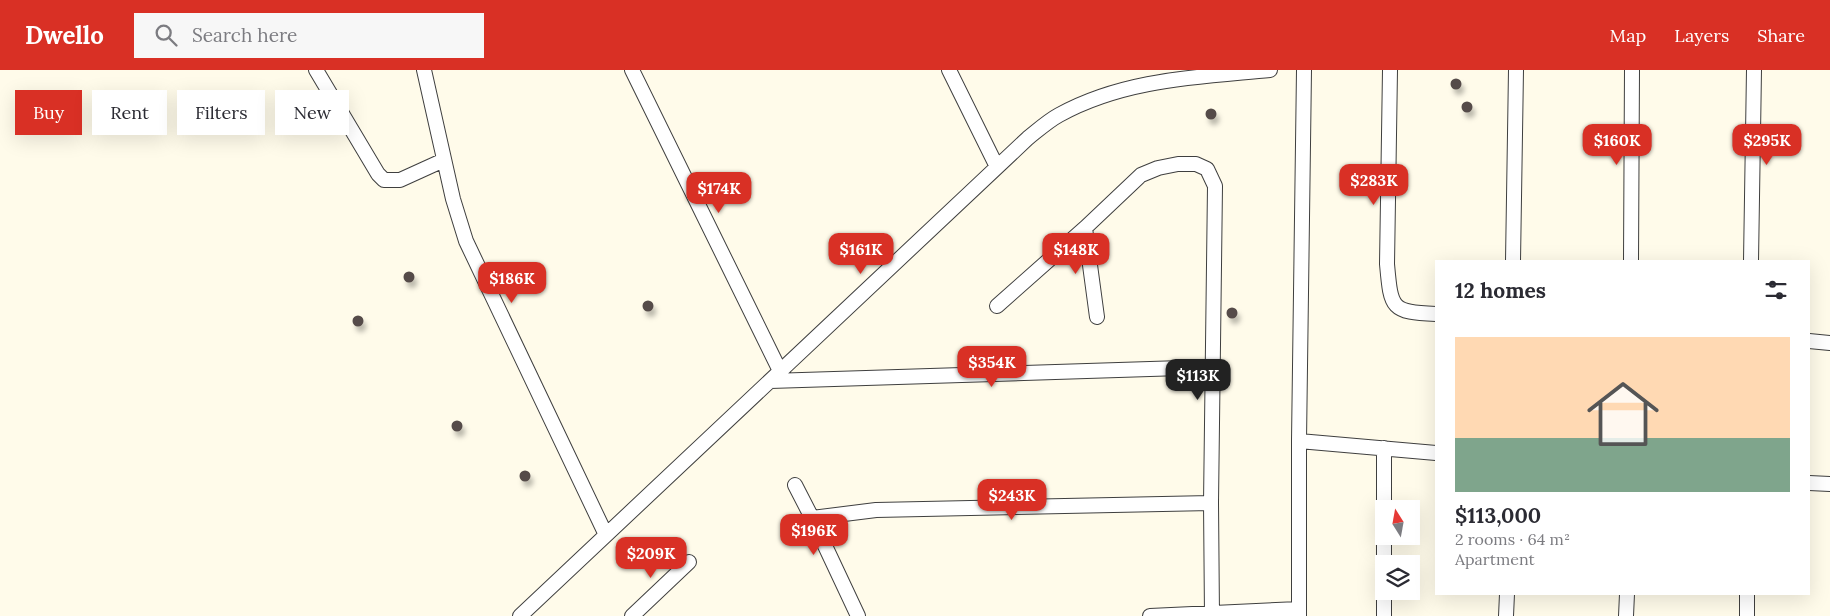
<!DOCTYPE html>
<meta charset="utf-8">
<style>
body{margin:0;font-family:Lora,serif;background:#f7f7f7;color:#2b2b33;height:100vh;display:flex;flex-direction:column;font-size:19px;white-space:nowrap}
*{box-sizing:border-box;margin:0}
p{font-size:16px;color:#7c7c81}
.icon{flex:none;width:28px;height:28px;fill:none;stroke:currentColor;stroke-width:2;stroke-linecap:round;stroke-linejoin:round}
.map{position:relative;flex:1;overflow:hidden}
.drawer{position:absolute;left:1435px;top:190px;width:375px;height:335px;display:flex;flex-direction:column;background:#fff;border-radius:0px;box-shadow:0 5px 20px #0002}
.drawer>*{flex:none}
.hud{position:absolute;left:15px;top:20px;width:475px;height:45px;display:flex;gap:10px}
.needle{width:32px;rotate:349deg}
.buttons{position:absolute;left:1375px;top:430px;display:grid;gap:10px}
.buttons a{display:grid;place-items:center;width:45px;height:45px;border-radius:0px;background:#fff;box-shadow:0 5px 20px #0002;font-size:25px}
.price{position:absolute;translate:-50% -42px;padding:0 11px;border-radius:10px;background:#d93025;color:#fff;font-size:16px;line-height:32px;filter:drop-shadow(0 1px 2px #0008)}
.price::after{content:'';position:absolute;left:50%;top:30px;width:15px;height:11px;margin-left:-8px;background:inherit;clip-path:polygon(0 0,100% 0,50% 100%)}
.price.active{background:#222;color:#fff}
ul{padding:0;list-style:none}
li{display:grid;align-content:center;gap:10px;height:265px;padding:0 20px}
li span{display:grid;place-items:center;height:155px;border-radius:0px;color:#555}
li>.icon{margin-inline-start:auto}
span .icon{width:90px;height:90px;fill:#fffc;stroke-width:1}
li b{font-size:21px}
h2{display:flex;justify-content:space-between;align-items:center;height:60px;padding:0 20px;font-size:21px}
.tag{padding:0 18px;border-radius:0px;background:#fff;box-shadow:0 5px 20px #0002;font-size:18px;line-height:45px}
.tag.active{background:#d93025;color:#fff}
header{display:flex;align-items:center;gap:30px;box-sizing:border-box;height:70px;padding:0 25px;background:#d93025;color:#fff}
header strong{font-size:24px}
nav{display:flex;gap:28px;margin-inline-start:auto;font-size:18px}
.search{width:350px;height:45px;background:#f7f7f7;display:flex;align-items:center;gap:12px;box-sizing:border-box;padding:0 18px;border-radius:0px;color:#7c7c81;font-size:19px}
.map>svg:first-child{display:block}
.building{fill:#554c48;filter:url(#shadow)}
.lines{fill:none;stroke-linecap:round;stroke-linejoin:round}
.street-casing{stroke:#3f3f3f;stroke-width:16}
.street{stroke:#fff;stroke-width:14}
</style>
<header>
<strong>Dwello</strong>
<div class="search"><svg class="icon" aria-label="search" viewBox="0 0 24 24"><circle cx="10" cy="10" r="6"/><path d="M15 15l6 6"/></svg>Search here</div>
<nav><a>Map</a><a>Layers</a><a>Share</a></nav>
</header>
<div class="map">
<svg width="1830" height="546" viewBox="0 0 1830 546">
<defs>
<filter id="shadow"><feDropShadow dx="3" dy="5.5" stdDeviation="2.5" flood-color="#0004"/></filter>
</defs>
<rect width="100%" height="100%" fill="#fffbea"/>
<path class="building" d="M1450.5 14a5.5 5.5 0 1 1 11 0a5.5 5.5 0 1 1-11 0Z
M1461.5 37a5.5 5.5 0 1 1 11 0a5.5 5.5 0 1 1-11 0Z
M1205.5 44a5.5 5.5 0 1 1 11 0a5.5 5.5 0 1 1-11 0Z
M403.5 207a5.5 5.5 0 1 1 11 0a5.5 5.5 0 1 1-11 0Z
M642.5 236a5.5 5.5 0 1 1 11 0a5.5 5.5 0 1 1-11 0Z
M1226.5 243a5.5 5.5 0 1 1 11 0a5.5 5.5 0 1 1-11 0Z
M352.5 251a5.5 5.5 0 1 1 11 0a5.5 5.5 0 1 1-11 0Z
M451.5 356a5.5 5.5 0 1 1 11 0a5.5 5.5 0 1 1-11 0Z
M519.5 406a5.5 5.5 0 1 1 11 0a5.5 5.5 0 1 1-11 0Z
M663.5 488a5.5 5.5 0 1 1 11 0a5.5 5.5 0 1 1-11 0Z"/>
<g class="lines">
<defs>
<path id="street" d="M 316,0 L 378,104 L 384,110 L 400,110 L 444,90
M 424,0 L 453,129 L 466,171 L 606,465
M 632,0 L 780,301
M 949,0 L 997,97
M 1390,0 L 1387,194 C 1391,239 1391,242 1436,244
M 1085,158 L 1097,247
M 1513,191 L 1516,0
M 1631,191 L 1632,0
M 1751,191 L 1754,0
M 997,236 L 1085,158 L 1141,105 L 1158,98 L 1178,94 L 1196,94 L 1207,99 L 1215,116 L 1211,433 L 1212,546
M 1809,271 L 1830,273
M 770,311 L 1213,297
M 1299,371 L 1436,383
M 1809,413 L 1830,414
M 795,415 L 812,448 L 858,546
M 1384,439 L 1384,378
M 812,448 L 876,440 L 1211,433
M 1384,494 L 1384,466
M 520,546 L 1028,68 C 1038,60 1048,51 1059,45 C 1124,9 1198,7 1270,0
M 632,546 L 689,492
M 1150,546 L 1299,539
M 1299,546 L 1299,371 L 1304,0
M 1384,546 L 1384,518
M 1506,546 L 1507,524
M 1626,546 L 1627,524
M 1747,546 L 1747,524"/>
</defs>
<use href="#street" class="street-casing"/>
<use href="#street" class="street"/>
</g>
</svg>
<div class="buttons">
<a><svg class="needle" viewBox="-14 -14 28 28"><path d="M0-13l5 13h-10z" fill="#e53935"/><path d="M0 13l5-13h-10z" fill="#7c7c81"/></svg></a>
<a><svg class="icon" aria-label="layers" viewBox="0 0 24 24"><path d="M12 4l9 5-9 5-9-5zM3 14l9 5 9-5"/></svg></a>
</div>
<b class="price" style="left:1617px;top:96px">$160K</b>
<b class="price" style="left:1767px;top:96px">$295K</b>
<b class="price" style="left:1374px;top:136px">$283K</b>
<b class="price" style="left:719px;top:144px">$174K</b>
<b class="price" style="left:861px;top:205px">$161K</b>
<b class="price" style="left:1076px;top:205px">$148K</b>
<b class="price" style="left:512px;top:234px">$186K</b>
<b class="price" style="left:992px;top:318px">$354K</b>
<b class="price active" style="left:1198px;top:331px">$113K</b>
<b class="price" style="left:1012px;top:451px">$243K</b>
<b class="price" style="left:814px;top:486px">$196K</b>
<b class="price" style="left:651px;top:509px">$209K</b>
<div class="hud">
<a class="tag active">Buy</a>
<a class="tag">Rent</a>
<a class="tag">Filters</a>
<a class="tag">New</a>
</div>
<section class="drawer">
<h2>12 homes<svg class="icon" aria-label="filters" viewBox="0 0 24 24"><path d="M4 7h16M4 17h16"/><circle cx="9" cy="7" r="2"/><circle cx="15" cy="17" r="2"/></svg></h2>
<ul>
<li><span style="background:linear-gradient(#ffd9b3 65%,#7fa58c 0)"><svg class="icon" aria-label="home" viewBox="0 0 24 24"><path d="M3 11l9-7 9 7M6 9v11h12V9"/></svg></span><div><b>$113,000</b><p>2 rooms · 64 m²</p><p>Apartment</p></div></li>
</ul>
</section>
</div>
